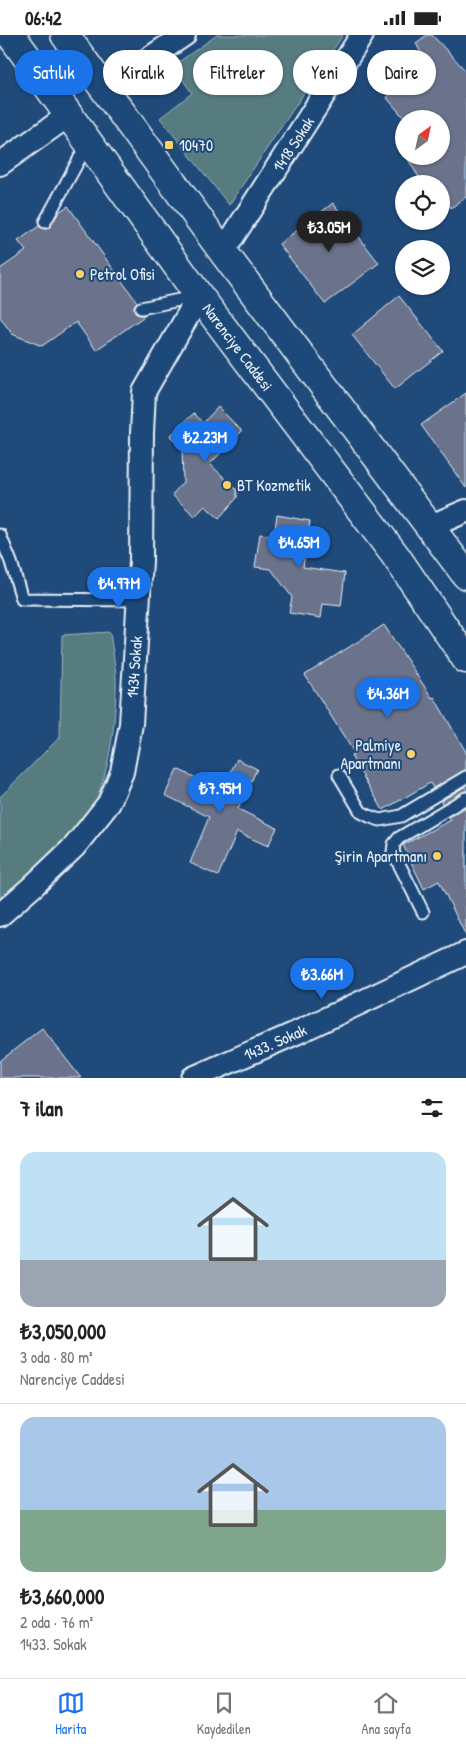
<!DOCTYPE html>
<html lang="tr">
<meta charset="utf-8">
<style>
body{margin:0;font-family:"Patrick Hand",sans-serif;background:#f2f2f2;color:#222;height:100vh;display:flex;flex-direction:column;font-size:19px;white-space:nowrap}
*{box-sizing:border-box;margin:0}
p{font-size:16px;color:#767676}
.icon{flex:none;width:28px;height:28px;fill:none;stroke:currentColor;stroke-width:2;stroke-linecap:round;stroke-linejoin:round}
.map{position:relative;height:1043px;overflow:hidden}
.details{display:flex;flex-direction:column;background:#fff;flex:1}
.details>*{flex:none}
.hud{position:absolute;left:15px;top:15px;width:436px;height:45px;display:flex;gap:10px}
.needle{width:32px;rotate:33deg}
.tools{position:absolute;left:395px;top:75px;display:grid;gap:10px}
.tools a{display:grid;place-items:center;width:55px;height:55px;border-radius:50%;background:#fff;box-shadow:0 1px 4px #0004;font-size:25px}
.price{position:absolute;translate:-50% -42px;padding:0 11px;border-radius:18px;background:#1a73e8;color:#fff;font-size:16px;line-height:32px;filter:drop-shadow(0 1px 2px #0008)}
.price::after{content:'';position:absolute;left:50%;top:30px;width:15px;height:11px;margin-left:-8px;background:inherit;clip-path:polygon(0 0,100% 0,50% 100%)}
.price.on{background:#222;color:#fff}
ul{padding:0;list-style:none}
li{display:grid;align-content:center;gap:10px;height:265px;padding:0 20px}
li+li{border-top:1px solid #e0e0e0}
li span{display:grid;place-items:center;height:155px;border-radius:15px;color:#555}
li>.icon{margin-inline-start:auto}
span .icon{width:90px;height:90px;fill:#fffc;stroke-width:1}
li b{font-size:21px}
h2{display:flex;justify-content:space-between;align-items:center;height:60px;padding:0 20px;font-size:21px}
.chip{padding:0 18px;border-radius:22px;background:#fff;box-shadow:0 1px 4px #0004;font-size:18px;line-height:45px}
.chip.on{background:#1a73e8;color:#fff}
.status{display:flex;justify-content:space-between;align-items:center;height:35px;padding:0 25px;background:#fff;direction:ltr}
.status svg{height:14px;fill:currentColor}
.menu{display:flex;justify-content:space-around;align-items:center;height:70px;border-top:1px solid #e0e0e0;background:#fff;font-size:14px;color:#767676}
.menu a{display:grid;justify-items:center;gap:2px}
.menu .on{color:#1a73e8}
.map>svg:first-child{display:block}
.green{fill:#577b80;stroke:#a0b6bc}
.building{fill:#6a738b;stroke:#e8f1f8}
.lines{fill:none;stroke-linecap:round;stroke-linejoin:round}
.lane-casing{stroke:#e8f1f8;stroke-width:15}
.street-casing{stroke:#e8f1f8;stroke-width:26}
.primary-casing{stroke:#e8f1f8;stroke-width:31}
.lane{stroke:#1f4a7a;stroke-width:11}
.street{stroke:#1f4a7a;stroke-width:22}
.primary{stroke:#1f4a7a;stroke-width:28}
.poi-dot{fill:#ffd166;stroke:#1f4a7a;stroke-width:2}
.labels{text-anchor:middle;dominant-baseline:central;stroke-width:4;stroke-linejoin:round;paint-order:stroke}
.street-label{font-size:16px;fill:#e8f1f8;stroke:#1f4a7a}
.poi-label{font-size:16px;fill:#e8f1f8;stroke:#1f4a7a;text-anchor:start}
</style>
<div class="status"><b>06:42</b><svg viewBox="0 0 49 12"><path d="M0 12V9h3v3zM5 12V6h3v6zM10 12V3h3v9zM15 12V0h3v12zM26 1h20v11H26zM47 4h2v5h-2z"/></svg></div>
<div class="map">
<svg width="466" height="1043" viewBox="0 0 466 1043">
<rect width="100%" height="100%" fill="#1f4a7a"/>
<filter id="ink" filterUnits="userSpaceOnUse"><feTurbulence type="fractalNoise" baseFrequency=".02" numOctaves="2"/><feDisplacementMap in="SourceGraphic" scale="10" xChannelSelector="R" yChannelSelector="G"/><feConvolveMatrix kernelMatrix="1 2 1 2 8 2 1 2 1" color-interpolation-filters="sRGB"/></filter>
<g filter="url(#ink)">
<path class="green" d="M 217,0 L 343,0 L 229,170 L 160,83 L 192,58 L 173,31 Z
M 110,597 C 112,615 117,635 116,654 C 115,694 108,756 82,789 C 59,817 27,839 0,863 L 0,762 L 60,702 L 62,600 Z"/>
<path class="building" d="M 427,0 L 432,0 L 466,36 L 466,162 L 451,173 L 441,154 L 441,149 L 423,149 L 406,121 L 441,121 L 441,84 L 405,84 L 387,63 L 422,20 L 416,8 Z
M 333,168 L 379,228 L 325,269 L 279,209 Z
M 68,171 L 137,267 L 134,271 L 135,278 L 139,280 L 146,280 L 96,315 L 76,287 L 42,311 L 12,299 L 0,282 L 0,234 L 26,216 L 18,206 L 39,191 L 45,194 L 49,193 L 59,177 Z
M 399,261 L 443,316 L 395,354 L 352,300 Z
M 466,358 L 466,453 L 421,390 Z
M 218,372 L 242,396 L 210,429 L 237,455 L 237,463 L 219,483 L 205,471 L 195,481 L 172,460 L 183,447 L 182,413 L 170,401 L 194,378 L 203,388 Z
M 277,480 L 310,486 L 303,532 L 345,538 L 341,571 L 323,569 L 321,583 L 289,578 L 292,562 L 271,534 L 255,532 L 260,499 L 274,501 Z
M 384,590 L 432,663 L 434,662 L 466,717 L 466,735 L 433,753 L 430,748 L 383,775 L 351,721 L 355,719 L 305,640 Z
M 237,724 L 257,734 L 238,774 L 277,793 L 268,811 L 237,797 L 218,841 L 190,828 L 209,782 L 165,760 L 177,734 L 222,755 Z
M 466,751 L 466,756 L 442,769 L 441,766 Z
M 466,772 L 466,901 L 439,846 L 424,854 L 403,810 L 451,785 L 449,782 Z
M 42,993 L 81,1043 L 0,1043 L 0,1026 Z"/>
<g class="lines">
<defs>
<path id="lane" d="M 45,187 L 88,108
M 141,273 L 198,261
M 0,500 L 11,527 L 22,564 L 139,565
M 339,740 L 361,777 L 371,782 L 380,785 L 401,781 L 466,742
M 423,877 L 393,817 L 394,809 L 399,803 L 466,763"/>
<path id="street" d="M 104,54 L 184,0
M 0,129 L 69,80
M 223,217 L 362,0
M 431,491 L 466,476
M 0,880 L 33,851 L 75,811 L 109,768 L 122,737 L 131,689 L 141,526 L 142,398 L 144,357 L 199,261
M 193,1043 L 296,998 L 466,918"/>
<path id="primary" d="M 11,0 L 199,261 L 395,520 L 466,624
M 65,0 L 223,217 L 466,540"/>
</defs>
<use href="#lane" class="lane-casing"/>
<use href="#street" class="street-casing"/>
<use href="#primary" class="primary-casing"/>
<use href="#lane" class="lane"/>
<use href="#street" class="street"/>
<use href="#primary" class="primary"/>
</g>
</g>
<g class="poi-dot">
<rect x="164" y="105" width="10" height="10" rx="2.5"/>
<circle cx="80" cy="239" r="5"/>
<circle cx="227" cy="450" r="5"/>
<circle cx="411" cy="719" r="5"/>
<circle cx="437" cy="821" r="5"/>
</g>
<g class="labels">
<g class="street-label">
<text transform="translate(293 109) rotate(-57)">1418 Sokak</text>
<text transform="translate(238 312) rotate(53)">Narenciye Caddesi</text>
<text transform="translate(134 632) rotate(-86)">1434 Sokak</text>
<text transform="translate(275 1007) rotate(-24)">1433. Sokak</text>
</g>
<g class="poi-label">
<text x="179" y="110">10470</text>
<text x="90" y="239">Petrol Ofisi</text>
<text x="237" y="450">BT Kozmetik</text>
<text x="401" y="710" text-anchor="end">Palmiye<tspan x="401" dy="18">Apartmanı</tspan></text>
<text x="427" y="821" text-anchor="end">Şirin Apartmanı</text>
</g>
</g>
</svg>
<div class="tools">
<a><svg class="needle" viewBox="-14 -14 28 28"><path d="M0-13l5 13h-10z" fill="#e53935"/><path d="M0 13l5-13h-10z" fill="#767676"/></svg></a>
<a><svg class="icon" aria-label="locate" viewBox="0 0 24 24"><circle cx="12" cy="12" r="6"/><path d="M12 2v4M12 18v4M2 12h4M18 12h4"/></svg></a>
<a><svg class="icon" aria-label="layers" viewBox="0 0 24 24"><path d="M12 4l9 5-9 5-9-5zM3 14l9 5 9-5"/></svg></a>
</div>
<b class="price on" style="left:329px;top:218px">₺3.05M</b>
<b class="price" style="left:205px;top:428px">₺2.23M</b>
<b class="price" style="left:299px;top:533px">₺4.65M</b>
<b class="price" style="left:119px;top:574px">₺4.97M</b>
<b class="price" style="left:388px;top:684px">₺4.36M</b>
<b class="price" style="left:220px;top:779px">₺7.95M</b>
<b class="price" style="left:322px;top:965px">₺3.66M</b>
<div class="hud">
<a class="chip on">Satılık</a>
<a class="chip">Kiralık</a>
<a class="chip">Filtreler</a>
<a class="chip">Yeni</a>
<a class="chip">Daire</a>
</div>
</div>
<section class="details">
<h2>7 ilan<svg class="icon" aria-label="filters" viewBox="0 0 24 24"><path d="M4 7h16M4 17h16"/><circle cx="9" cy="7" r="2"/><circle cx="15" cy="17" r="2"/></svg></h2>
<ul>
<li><span style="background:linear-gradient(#bfe0f5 70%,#9aa5b1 0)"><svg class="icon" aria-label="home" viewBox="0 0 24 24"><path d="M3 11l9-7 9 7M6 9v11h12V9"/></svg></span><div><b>₺3,050,000</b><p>3 oda · 80 m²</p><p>Narenciye Caddesi</p></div></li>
<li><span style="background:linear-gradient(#a9c7e8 60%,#7fa58c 0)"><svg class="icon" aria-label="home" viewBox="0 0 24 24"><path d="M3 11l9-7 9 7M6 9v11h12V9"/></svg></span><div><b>₺3,660,000</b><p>2 oda · 76 m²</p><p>1433. Sokak</p></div></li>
</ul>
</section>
<nav class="menu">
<a class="on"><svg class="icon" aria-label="map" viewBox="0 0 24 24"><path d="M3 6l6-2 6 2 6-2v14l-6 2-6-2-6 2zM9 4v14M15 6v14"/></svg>Harita</a>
<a><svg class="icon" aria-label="saved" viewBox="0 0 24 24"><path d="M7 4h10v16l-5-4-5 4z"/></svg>Kaydedilen</a>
<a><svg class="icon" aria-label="home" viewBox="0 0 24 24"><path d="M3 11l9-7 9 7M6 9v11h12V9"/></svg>Ana sayfa</a>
</nav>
